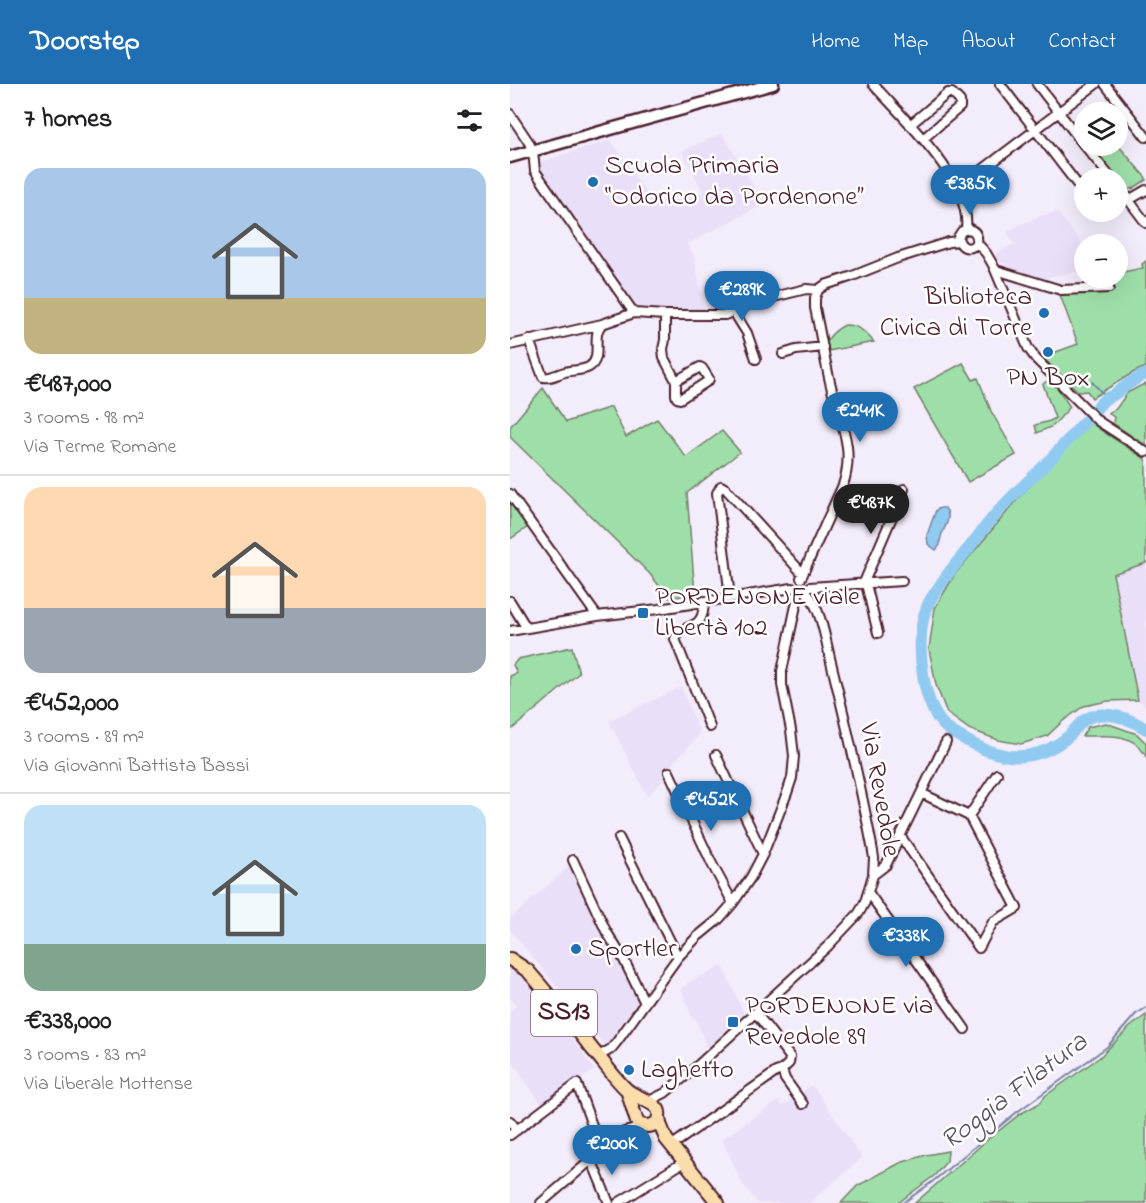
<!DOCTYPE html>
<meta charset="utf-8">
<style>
body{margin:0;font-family:"Indie Flower",sans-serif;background:#f2f2f2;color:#202124;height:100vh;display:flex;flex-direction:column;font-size:22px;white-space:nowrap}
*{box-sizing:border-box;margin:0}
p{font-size:20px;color:#757577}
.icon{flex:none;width:33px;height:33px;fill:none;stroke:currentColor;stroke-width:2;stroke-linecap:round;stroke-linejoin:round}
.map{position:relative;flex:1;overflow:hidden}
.panel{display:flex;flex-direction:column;background:#fff;width:510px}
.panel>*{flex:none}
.buttons{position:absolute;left:564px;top:18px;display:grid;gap:12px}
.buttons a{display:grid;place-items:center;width:54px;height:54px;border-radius:50%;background:#fff;box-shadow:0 6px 24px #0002;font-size:30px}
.price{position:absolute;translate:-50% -51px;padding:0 14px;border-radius:21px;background:#1f6fb2;color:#fff;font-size:20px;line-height:39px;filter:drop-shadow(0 2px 3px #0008)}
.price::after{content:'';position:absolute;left:50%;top:36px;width:18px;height:14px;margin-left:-9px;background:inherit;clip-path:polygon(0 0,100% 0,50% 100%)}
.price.on{background:#222;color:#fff}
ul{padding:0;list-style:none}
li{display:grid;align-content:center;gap:12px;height:318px;padding:0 24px}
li+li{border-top:2px solid #e0e0e0}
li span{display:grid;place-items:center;height:186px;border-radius:18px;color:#555}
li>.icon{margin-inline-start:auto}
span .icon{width:108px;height:108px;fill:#fffc;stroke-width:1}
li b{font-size:26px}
h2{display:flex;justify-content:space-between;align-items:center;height:72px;padding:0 24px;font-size:26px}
header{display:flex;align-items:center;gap:36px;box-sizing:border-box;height:84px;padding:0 30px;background:#1f6fb2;color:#fff}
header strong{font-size:28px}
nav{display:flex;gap:33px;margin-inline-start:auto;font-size:21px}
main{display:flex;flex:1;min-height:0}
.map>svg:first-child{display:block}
.built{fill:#eadff8}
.green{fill:#9edfa9;stroke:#747f6a;stroke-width:1.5}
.water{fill:#91caf0;stroke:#7586a1;stroke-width:1.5}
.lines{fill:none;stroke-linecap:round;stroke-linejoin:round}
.stream{stroke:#7586a1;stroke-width:2}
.river{stroke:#91caf0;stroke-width:12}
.street-casing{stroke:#4a1f2b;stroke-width:12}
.secondary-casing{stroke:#4a1f2b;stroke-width:15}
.primary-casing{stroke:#4a1f2b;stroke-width:16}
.street{stroke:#fff;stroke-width:8}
.secondary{stroke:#fff;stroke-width:10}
.primary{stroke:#fbddab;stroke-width:12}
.poi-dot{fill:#1f6fb2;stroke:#fff;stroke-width:2}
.labels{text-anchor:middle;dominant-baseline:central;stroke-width:5;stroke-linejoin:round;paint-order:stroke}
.shield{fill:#fff;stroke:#80626b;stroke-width:1.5}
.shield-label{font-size:26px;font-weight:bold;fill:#4a1f2b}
.poi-label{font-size:27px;fill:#4a1f2b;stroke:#fff;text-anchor:start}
.street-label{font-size:27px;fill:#4a1f2b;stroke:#fff}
.water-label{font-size:28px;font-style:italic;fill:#5f5266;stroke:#fff}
</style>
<header>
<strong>Doorstep</strong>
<nav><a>Home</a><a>Map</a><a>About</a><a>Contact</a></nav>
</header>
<main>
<section class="panel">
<h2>7 homes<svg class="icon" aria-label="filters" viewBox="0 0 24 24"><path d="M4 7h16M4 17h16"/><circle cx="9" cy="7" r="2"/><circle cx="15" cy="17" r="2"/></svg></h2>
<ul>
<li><span style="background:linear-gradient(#a9c7e8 70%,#c2b280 0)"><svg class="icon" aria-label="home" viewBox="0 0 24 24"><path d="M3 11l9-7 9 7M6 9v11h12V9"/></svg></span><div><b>€487,000</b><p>3 rooms · 98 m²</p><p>Via Terme Romane</p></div></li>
<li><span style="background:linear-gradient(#ffd9b3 65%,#9aa5b1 0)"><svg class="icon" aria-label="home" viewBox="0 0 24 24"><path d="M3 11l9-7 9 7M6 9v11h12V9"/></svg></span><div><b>€452,000</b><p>3 rooms · 89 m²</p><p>Via Giovanni Battista Bassi</p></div></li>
<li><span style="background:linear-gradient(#bfe0f5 75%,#7fa58c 0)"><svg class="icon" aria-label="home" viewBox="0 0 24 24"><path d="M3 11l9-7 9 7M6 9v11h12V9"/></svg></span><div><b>€338,000</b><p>3 rooms · 83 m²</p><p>Via Liberale Mottense</p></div></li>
</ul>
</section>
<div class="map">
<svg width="636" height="1119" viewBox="0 0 636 1119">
<rect width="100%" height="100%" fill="#f3ecfb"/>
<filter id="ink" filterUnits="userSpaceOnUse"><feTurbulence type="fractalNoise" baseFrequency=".0167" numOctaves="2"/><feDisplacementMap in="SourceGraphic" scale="12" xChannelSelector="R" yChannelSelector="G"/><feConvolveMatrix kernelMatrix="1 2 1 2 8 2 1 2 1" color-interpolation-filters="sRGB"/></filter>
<g filter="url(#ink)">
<path class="built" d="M 212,49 L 254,120 L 177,160 L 184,172 L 195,229 L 168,229 L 166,226 L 132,225 L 126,223 L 112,207 L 27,86 L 27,83 L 29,78 L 101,56 L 143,119 L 148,121 L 193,108 L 172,67 Z
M 547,128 L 574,162 L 574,186 L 544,192 L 536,194 L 532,198 L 499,185 L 497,181 L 490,179 L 488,176 L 485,170 L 504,160 L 497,147 L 529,132 Z
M 636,479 L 636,622 L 628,616 L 603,490 Z
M 171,603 L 190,650 L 155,688 L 157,693 L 137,712 L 99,637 Z
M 61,781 L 129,916 L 96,962 L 0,846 L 0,835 Z
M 213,882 L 234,931 L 197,965 L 186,935 L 183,935 L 171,905 L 176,902 L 177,899 Z
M 3,885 L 19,896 L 43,927 L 84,986 L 33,1022 L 0,975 L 0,927 L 6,922 L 0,914 L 0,887 Z
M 302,1001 L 352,1074 L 299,1119 L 248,1119 L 232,1099 L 212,1055 L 268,1017 L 273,1022 Z"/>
<path class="green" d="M 608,61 L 636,94 L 636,96 L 622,105 L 615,106 C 612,103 608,99 608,94 L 606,94 L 586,68 L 596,62 Z
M 636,177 L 636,283 L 624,288 L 582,314 L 577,307 L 569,308 L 532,273 L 568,260 L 550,211 L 601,207 L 601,194 L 608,194 L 608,189 L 633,184 L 632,180 Z
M 335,241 C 349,241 355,248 364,258 L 318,267 L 316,258 C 321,250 326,245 335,241 Z
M 453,279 L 463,296 L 468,294 L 481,327 L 506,371 L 458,398 L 404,305 Z
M 540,295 L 543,297 L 560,323 L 543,342 L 527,349 L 525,341 L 540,337 L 545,334 L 533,300 Z
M 636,299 L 636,362 L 603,339 L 604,333 L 598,329 L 606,325 L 617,309 Z
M 33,304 L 56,338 L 101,323 L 116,353 L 147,335 L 176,373 L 212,347 L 230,368 L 177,409 L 185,510 L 159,514 L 139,489 L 0,353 L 0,343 Z
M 580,336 L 589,345 L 634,374 L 636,377 L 636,479 L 603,490 L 628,616 L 598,617 L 574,622 L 553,637 L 537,652 L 511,660 L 488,656 L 459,645 L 437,629 L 426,601 L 419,565 L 425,524 L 445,490 L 507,416 Z
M 0,418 L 18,443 L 0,455 Z
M 62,563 L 69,589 L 0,647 L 0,592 L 7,589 L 3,581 L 8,575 Z
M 596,639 L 627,650 L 636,659 L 636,672 C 633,668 630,663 626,660 C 610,648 590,653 572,652 L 578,643 Z
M 636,931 L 636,1119 L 405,1119 L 476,1057 L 510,1030 L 530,1019 L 535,1012 L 590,973 L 620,943 Z
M 438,1067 L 437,1077 L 425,1091 L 388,1119 L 331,1119 L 347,1102 L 390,1079 L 416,1071 Z"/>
<path class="water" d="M 430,424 L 435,424 C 445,437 428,447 430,461 L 426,466 L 418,460 L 417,451 L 426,426 Z"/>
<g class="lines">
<path class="stream" d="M 582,298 L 597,314
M 393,1119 L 422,1098 L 507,1028 L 597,963 L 626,930 L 636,924"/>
<path class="river" d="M 636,290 C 623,295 614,304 602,312 C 598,314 597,313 594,316 C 589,320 586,326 582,330 C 568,345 553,361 539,377 C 525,391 510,404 497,418 C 483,432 471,448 459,464 C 448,477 438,489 429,503 C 424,510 420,515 417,523 C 405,551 411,613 430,637 C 438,648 451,653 463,660 C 497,678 530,677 560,651 C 565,646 569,639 576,635 C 593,624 621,635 636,645"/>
<defs>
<path id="street" d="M 363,0 C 393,34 462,97 456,145
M 490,0 L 574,109
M 527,0 L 574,61
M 595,0 L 636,53
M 0,30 L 18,57 L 23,67 L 25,87 L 124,229
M 400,41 L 438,9 L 442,9 L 450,17 L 450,23 L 413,55
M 575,62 L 601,94
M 608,102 L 636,139
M 447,105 L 586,0
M 617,115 L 624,113 L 636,106
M 449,157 L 448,153 L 452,147 L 459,145 C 466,147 468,152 467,159 L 476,169 L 483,181 L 518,264 L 526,275 L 588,337 L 636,368
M 449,157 C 453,165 461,166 467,159
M 486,186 L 551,206 L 599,204 L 597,194
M 228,226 L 227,233 L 237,249 L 246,275
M 155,231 L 155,256 L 153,265 L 154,274 L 166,297 L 166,311 L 167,314 L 170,315 L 198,297 L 199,295 L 192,284 L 190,283 L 166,297
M 19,256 L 33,293 C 40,295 47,290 55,288 C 62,286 72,287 79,283 C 94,274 80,251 92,240
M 0,261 L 92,240 L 124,229 L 155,231 L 215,231 L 228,226 L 243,218 L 296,205 L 308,206 L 315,201 L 340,193 L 388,174 L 439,158 L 449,157
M 273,270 L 286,266 L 313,263
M 0,410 L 87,532
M 291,494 L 333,401 C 345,365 331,341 322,306 C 315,279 311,252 305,224 L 305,214 L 308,206
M 300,503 L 392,497
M 220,513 L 207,409 L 211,402 L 216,405 L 293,490
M 0,517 L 16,543
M 194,517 C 194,551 173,536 165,555 L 200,643
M 0,547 L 87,532 L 149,525 L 282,504
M 368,549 L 355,496 L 394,405
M 206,671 L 253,770
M 159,688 L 202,780 L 223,819
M 459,732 L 487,690
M 391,753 L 469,864 L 483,838 L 507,824 L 459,732 L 411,709
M 109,754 L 168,873
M 63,776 L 96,847 L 114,876 L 135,919
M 363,791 L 376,781 L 436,658
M 358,808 L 455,945
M 245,929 L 249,933 L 280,973 L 279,979 L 272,986 L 275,995 L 293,1020
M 89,972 L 101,965 L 106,959 L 168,873 L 187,853 L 209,835 L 223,819 L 241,793 L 253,770 L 277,709 L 282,694 L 284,672 L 281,646 L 272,601 L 272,587 L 288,512
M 137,1018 L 155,1009 L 184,985 L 318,862 L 349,829 L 355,818 L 363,791 L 364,774 L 362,762 C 350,700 336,639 321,578 C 316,558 311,524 297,509
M 0,1037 L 7,1046
M 0,1051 L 67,1000 L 91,1066
M 161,1062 L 266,988 L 272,986
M 81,1075 L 99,1119
M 31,1119 L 114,1048 L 133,1043
M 108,1119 L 174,1078"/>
<path id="secondary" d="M 0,73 L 263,0"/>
<path id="primary" d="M 0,875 L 18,887 C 40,912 62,939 83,966 C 94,978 104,994 116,1005 C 124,1013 147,1018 149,1028 C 151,1043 135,1045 127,1038 L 117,1006
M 149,1033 L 150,1040 L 156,1055 L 208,1119"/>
</defs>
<use href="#street" class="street-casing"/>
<use href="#secondary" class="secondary-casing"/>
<use href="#primary" class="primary-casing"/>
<use href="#street" class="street"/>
<use href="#secondary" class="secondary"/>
<use href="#primary" class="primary"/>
</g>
</g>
<g class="poi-dot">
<circle cx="83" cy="98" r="6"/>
<circle cx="534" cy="229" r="6"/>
<circle cx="538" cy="268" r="6"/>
<rect x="127" y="523" width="12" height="12" rx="3"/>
<circle cx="66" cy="865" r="6"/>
<rect x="217" y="932" width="12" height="12" rx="3"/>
<circle cx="119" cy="986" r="6"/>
</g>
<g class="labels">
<rect class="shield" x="21" y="906" width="66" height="46" rx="4.5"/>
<g class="shield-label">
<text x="54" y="929">SS13</text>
</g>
<g class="poi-label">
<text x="95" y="82">Scuola Primaria<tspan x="95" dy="31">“Odorico da Pordenone”</tspan></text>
<text x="522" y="213" text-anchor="end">Biblioteca<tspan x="522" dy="31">Civica di Torre</tspan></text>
<text x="538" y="294" text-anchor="middle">PN Box</text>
<text x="145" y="513">PORDENONE viale<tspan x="145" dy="31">Libertà 102</tspan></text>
<text x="78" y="865">Sportler</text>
<text x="235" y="922">PORDENONE via<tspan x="235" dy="31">Revedole 89</tspan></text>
<text x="131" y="986">Laghetto</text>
</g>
<g class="street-label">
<text transform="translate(369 706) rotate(80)">Via Revedole</text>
</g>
<g class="water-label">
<text transform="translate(505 1008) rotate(-37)">Roggia Filatura</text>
</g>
</g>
</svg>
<div class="buttons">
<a><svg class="icon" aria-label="layers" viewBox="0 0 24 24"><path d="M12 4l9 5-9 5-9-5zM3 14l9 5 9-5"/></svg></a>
<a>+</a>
<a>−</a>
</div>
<b class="price" style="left:460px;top:132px">€385K</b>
<b class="price" style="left:232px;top:238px">€289K</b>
<b class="price" style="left:350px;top:359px">€241K</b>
<b class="price on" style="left:361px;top:451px">€487K</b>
<b class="price" style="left:201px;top:748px">€452K</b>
<b class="price" style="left:396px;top:884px">€338K</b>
<b class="price" style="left:102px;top:1092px">€200K</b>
</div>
</main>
